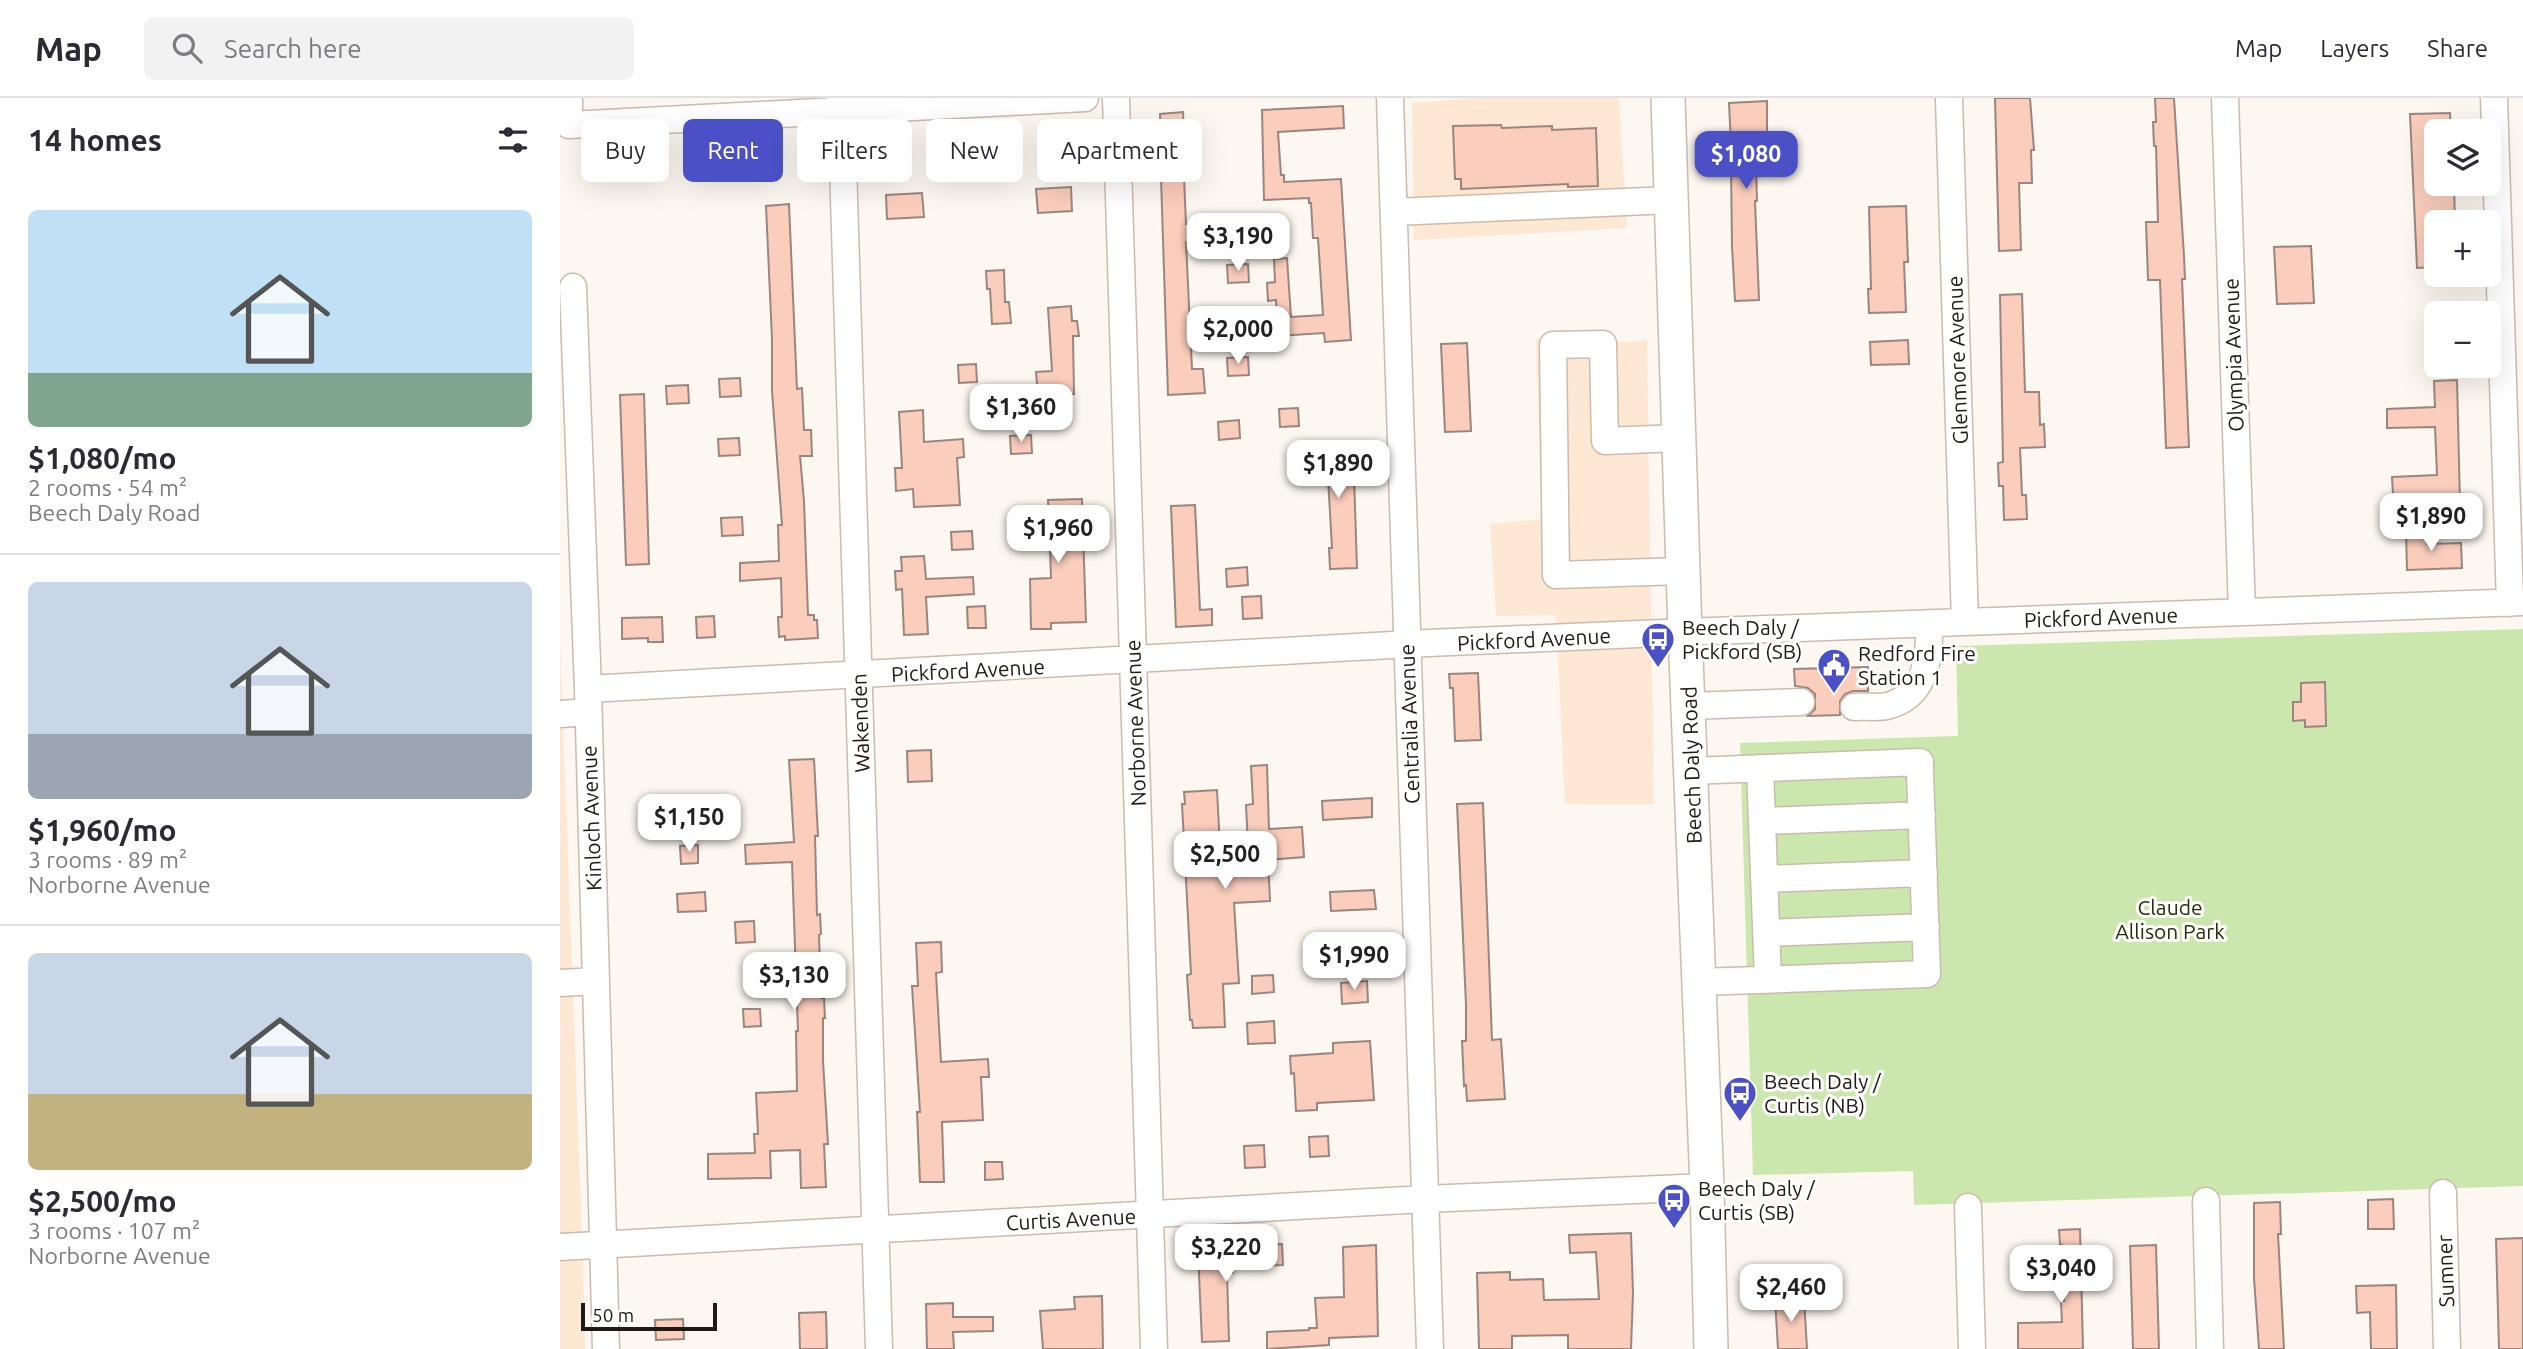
<!DOCTYPE html>
<meta charset="utf-8">
<style>
body{margin:0;font-family:Ubuntu,sans-serif;background:#f2f2f3;color:#2b2b33;height:100vh;display:flex;flex-direction:column;font-size:26px;white-space:nowrap}
*{box-sizing:border-box;margin:0}
p{font-size:23px;color:#7c7c81}
.icon{flex:none;width:38px;height:38px;fill:none;stroke:currentColor;stroke-width:2;stroke-linecap:round;stroke-linejoin:round}
.map{position:relative;flex:1;overflow:hidden}
.sheet{display:flex;flex-direction:column;background:#fff;width:560px}
.sheet>*{flex:none}
.banner{position:absolute;left:21px;top:21px;width:665px;height:63px;display:flex;gap:14px}
.tools{position:absolute;left:1864px;top:21px;display:grid;gap:14px}
.tools a{display:grid;place-items:center;width:77px;height:77px;border-radius:10px;background:#fff;box-shadow:0 7px 28px #0002;font-size:35px}
.scale{position:absolute;left:21px;bottom:18px;width:136px;box-sizing:border-box;padding-left:7px;border:4px solid #1f1a14;border-top:0;font-size:19px;line-height:24px;white-space:nowrap;color:#1f1a14;-webkit-text-stroke:5px #fff;paint-order:stroke}
.price{position:absolute;translate:-50% -60px;padding:0 16px;border-radius:14px;background:#fff;color:#222;font-size:23px;line-height:46px;filter:drop-shadow(0 2px 4px #0008)}
.price::after{content:'';position:absolute;left:50%;top:42px;width:21px;height:16px;margin-left:-10px;background:inherit;clip-path:polygon(0 0,100% 0,50% 100%)}
.price.active{background:#4b50c6;color:#fff}
ul{padding:0;list-style:none}
li{display:grid;align-content:center;gap:14px;height:371px;padding:0 28px}
li+li{border-top:2px solid #e1e1e2}
li span{display:grid;place-items:center;height:217px;border-radius:10px;color:#555}
li>.icon{margin-inline-start:auto}
span .icon{width:126px;height:126px;fill:#fffc;stroke-width:1}
li b{font-size:30px}
h2{display:flex;justify-content:space-between;align-items:center;height:84px;padding:0 28px;font-size:30px}
.chip{padding:0 24px;border-radius:10px;background:#fff;box-shadow:0 7px 28px #0002;font-size:24px;line-height:63px}
.chip.active{background:#4b50c6;color:#fff}
header{display:flex;align-items:center;gap:42px;box-sizing:border-box;height:98px;padding:0 35px;background:#fff;border-bottom:2px solid #e1e1e2}
header strong{font-size:33px}
nav{display:flex;gap:38px;margin-inline-start:auto;font-size:24px}
.search{width:490px;height:63px;background:#f2f2f3;display:flex;align-items:center;gap:18px;box-sizing:border-box;padding:0 24px;border-radius:10px;color:#7c7c81;font-size:26px}
main{display:flex;flex:1;min-height:0}
.map>svg:first-child{display:block}
.built{fill:#fee8d3}
.green{fill:#cce7ad}
.building{fill:#facdbd;stroke:#9a867f;stroke-width:2}
.lines{fill:none;stroke-linecap:round;stroke-linejoin:round}
.minor-casing{stroke:#cbbbad;stroke-width:29}
.major-casing{stroke:#cbbbad;stroke-width:36}
.minor{stroke:#fff;stroke-width:26}
.major{stroke:#fff;stroke-width:33}
.labels{text-anchor:middle;dominant-baseline:central;stroke-width:6;stroke-linejoin:round;paint-order:stroke}
.street-label{font-size:21px;fill:#1f1a14;stroke:#fff}
.poi-label{font-size:21px;fill:#1f1a14;stroke:#fff;text-anchor:start}
.park-label{font-size:21px;fill:#223302;stroke:#fff}
</style>
<header>
<strong>Map</strong>
<div class="search"><svg class="icon" aria-label="search" viewBox="0 0 24 24"><circle cx="10" cy="10" r="6"/><path d="M15 15l6 6"/></svg>Search here</div>
<nav><a>Map</a><a>Layers</a><a>Share</a></nav>
</header>
<main>
<section class="sheet">
<h2>14 homes<svg class="icon" aria-label="filters" viewBox="0 0 24 24"><path d="M4 7h16M4 17h16"/><circle cx="9" cy="7" r="2"/><circle cx="15" cy="17" r="2"/></svg></h2>
<ul>
<li><span style="background:linear-gradient(#bfe0f5 75%,#7fa58c 0)"><svg class="icon" aria-label="home" viewBox="0 0 24 24"><path d="M3 11l9-7 9 7M6 9v11h12V9"/></svg></span><div><b>$1,080/mo</b><p>2 rooms · 54 m²</p><p>Beech Daly Road</p></div></li>
<li><span style="background:linear-gradient(#c9d6e8 70%,#9aa5b1 0)"><svg class="icon" aria-label="home" viewBox="0 0 24 24"><path d="M3 11l9-7 9 7M6 9v11h12V9"/></svg></span><div><b>$1,960/mo</b><p>3 rooms · 89 m²</p><p>Norborne Avenue</p></div></li>
<li><span style="background:linear-gradient(#c9d6e8 65%,#c2b280 0)"><svg class="icon" aria-label="home" viewBox="0 0 24 24"><path d="M3 11l9-7 9 7M6 9v11h12V9"/></svg></span><div><b>$2,500/mo</b><p>3 rooms · 107 m²</p><p>Norborne Avenue</p></div></li>
</ul>
</section>
<div class="map">
<svg width="1963" height="1251" viewBox="0 0 1963 1251">
<rect width="100%" height="100%" fill="#fdf7f1"/>
<path class="built" d="M 916,0 L 1059,0 L 1067,130 L 854,142 L 852,5 Z
M 976,241 L 1068,244 L 1087,242 L 1094,706 L 1005,706 L 996,517 L 936,518 L 930,426 L 982,421 Z
M 0,548 L 22,1136 L 0,1137 Z
M 23,1160 L 25,1251 L 0,1251 L 0,1161 Z"/>
<path class="green" d="M 1963,531 L 1963,1088 L 1354,1107 L 1353,1073 L 1193,1077 L 1180,645 L 1398,638 L 1396,548 Z"/>
<path class="building" d="M 1435,0 L 1470,0 L 1474,52 L 1471,52 L 1472,85 L 1459,85 L 1461,152 L 1439,153 Z
M 1595,0 L 1614,0 L 1624,158 L 1625,181 L 1622,181 L 1629,349 L 1606,350 L 1600,182 L 1588,182 L 1586,124 L 1598,124 L 1596,48 L 1594,48 L 1593,24 L 1596,24 Z
M 1207,3 L 1207,69 L 1196,69 L 1197,103 L 1195,103 L 1199,202 L 1175,203 L 1172,148 L 1171,70 L 1169,70 L 1168,47 L 1171,47 L 1169,5 Z
M 783,8 L 784,30 L 718,34 L 721,77 L 724,77 L 724,84 L 781,81 L 791,242 L 765,244 L 764,235 L 718,238 L 716,202 L 708,203 L 707,185 L 715,184 L 714,161 L 727,160 L 731,219 L 763,217 L 758,140 L 753,140 L 751,105 L 749,105 L 749,100 L 704,102 L 702,12 Z
M 623,14 L 625,54 L 638,54 L 640,78 L 624,79 L 626,126 L 669,124 L 670,142 L 626,144 L 632,271 L 643,271 L 645,295 L 608,297 L 601,80 L 597,81 L 596,64 L 600,64 L 600,56 L 602,56 L 600,16 Z
M 1890,15 L 1891,33 L 1876,33 L 1876,86 L 1894,86 L 1895,124 L 1876,124 L 1876,169 L 1857,170 L 1850,16 Z
M 941,27 L 942,30 L 992,28 L 992,32 L 1036,30 L 1038,88 L 1008,89 L 1008,86 L 901,91 L 901,81 L 895,81 L 893,28 Z
M 511,89 L 512,113 L 478,115 L 476,91 Z
M 362,95 L 364,119 L 327,121 L 326,97 Z
M 229,106 L 237,291 L 242,290 L 244,332 L 251,332 L 252,358 L 240,358 L 244,403 L 248,517 L 254,517 L 254,522 L 257,522 L 258,540 L 225,542 L 225,538 L 219,539 L 218,519 L 222,519 L 221,480 L 180,483 L 180,465 L 219,463 L 218,427 L 222,427 L 212,293 L 212,241 L 206,108 Z
M 1346,108 L 1348,164 L 1344,164 L 1346,214 L 1309,215 L 1308,191 L 1311,191 L 1309,109 Z
M 1751,148 L 1754,205 L 1717,206 L 1714,149 Z
M 688,166 L 689,184 L 668,185 L 667,167 Z
M 444,172 L 445,204 L 449,204 L 451,225 L 432,226 L 430,191 L 427,191 L 426,173 Z
M 1462,196 L 1465,294 L 1479,294 L 1480,327 L 1484,326 L 1485,349 L 1460,350 L 1462,397 L 1466,397 L 1467,421 L 1444,422 L 1443,388 L 1439,388 L 1438,365 L 1443,364 L 1440,197 Z
M 511,208 L 512,223 L 517,223 L 519,238 L 513,238 L 514,296 L 478,298 L 476,274 L 492,273 L 488,210 Z
M 1348,242 L 1349,266 L 1311,267 L 1310,244 Z
M 907,245 L 911,333 L 885,334 L 881,246 Z
M 688,259 L 689,277 L 668,278 L 667,260 Z
M 416,266 L 417,284 L 399,285 L 398,267 Z
M 180,280 L 181,298 L 160,299 L 159,281 Z
M 1897,282 L 1900,406 L 1877,406 L 1877,396 L 1833,397 L 1832,379 L 1877,377 L 1875,329 L 1827,330 L 1827,311 L 1875,309 L 1874,283 Z
M 128,287 L 129,305 L 107,306 L 106,288 Z
M 84,296 L 89,466 L 66,467 L 60,297 Z
M 738,310 L 739,328 L 720,329 L 719,311 Z
M 363,312 L 364,344 L 403,341 L 404,359 L 397,360 L 400,407 L 354,409 L 353,391 L 336,393 L 335,370 L 342,370 L 339,314 Z
M 679,322 L 680,340 L 659,342 L 658,324 Z
M 471,337 L 472,355 L 451,356 L 450,338 Z
M 179,340 L 180,357 L 159,358 L 158,341 Z
M 754,345 L 755,349 L 793,347 L 797,470 L 770,471 L 769,450 L 772,450 L 767,362 L 737,363 L 737,346 Z
M 522,401 L 526,524 L 491,525 L 491,531 L 471,531 L 470,481 L 491,480 L 490,446 L 454,448 L 453,426 L 489,425 L 488,402 Z
M 635,407 L 640,512 L 652,511 L 652,527 L 616,529 L 611,408 Z
M 182,419 L 183,437 L 162,438 L 161,420 Z
M 1866,432 L 1867,446 L 1901,445 L 1902,470 L 1847,472 L 1846,433 Z
M 412,433 L 413,451 L 392,452 L 391,434 Z
M 364,458 L 366,481 L 413,479 L 414,496 L 366,499 L 368,536 L 344,537 L 342,491 L 336,492 L 335,473 L 342,473 L 341,459 Z
M 687,469 L 688,487 L 667,489 L 666,471 Z
M 701,498 L 702,520 L 683,521 L 682,499 Z
M 425,508 L 426,530 L 408,530 L 407,509 Z
M 154,518 L 155,539 L 137,540 L 136,519 Z
M 102,519 L 103,544 L 88,544 L 88,540 L 62,541 L 62,520 Z
M 1308,569 L 1308,593 L 1293,593 L 1285,596 L 1280,603 L 1280,617 L 1248,618 L 1255,611 L 1255,596 L 1248,590 L 1235,588 L 1234,571 Z
M 918,575 L 921,642 L 895,643 L 893,590 L 890,590 L 889,576 Z
M 1765,584 L 1766,628 L 1745,629 L 1745,622 L 1733,623 L 1733,604 L 1741,604 L 1741,585 Z
M 371,652 L 372,683 L 348,684 L 347,653 Z
M 254,661 L 258,738 L 255,738 L 257,817 L 260,816 L 261,836 L 259,837 L 261,900 L 264,900 L 265,920 L 263,920 L 263,963 L 268,1046 L 264,1046 L 266,1089 L 241,1090 L 240,1052 L 210,1053 L 211,1080 L 148,1081 L 148,1056 L 195,1055 L 194,1036 L 198,1036 L 196,995 L 237,993 L 236,933 L 238,933 L 232,764 L 186,766 L 185,747 L 234,744 L 229,662 Z
M 707,667 L 709,731 L 742,729 L 744,759 L 708,762 L 710,803 L 674,805 L 679,885 L 663,886 L 665,929 L 633,930 L 632,922 L 630,922 L 627,877 L 631,876 L 622,706 L 625,706 L 624,694 L 657,692 L 661,769 L 689,767 L 686,707 L 693,706 L 691,668 Z
M 812,700 L 812,719 L 763,722 L 762,703 Z
M 923,705 L 932,942 L 941,941 L 945,1001 L 907,1003 L 906,987 L 904,988 L 902,943 L 906,943 L 906,907 L 897,706 Z
M 138,747 L 138,765 L 121,766 L 120,748 Z
M 814,792 L 816,811 L 771,813 L 770,794 Z
M 145,794 L 146,813 L 118,814 L 117,796 Z
M 194,823 L 195,844 L 176,845 L 175,824 Z
M 381,844 L 382,874 L 376,875 L 381,964 L 428,961 L 429,979 L 421,979 L 423,1022 L 382,1024 L 384,1084 L 360,1084 L 357,1014 L 360,1014 L 352,888 L 358,888 L 356,845 Z
M 206,869 L 207,886 L 190,887 L 189,870 Z
M 713,877 L 714,894 L 692,896 L 692,878 Z
M 807,883 L 808,904 L 782,906 L 781,885 Z
M 183,911 L 200,911 L 201,928 L 184,929 Z
M 714,923 L 715,945 L 688,946 L 687,925 Z
M 810,943 L 814,1002 L 757,1005 L 757,1012 L 736,1013 L 734,975 L 731,976 L 730,958 L 773,955 L 773,945 Z
M 768,1038 L 769,1058 L 750,1059 L 749,1039 Z
M 704,1047 L 705,1069 L 685,1070 L 684,1048 Z
M 425,1064 L 442,1064 L 443,1081 L 425,1082 Z
M 1833,1101 L 1834,1131 L 1808,1131 L 1808,1102 Z
M 1720,1104 L 1721,1136 L 1718,1136 L 1724,1251 L 1699,1251 L 1694,1180 L 1694,1105 Z
M 1520,1131 L 1523,1251 L 1458,1251 L 1458,1225 L 1502,1224 L 1501,1203 L 1504,1203 L 1502,1147 L 1500,1147 L 1499,1132 Z
M 1071,1135 L 1073,1195 L 1071,1251 L 1008,1251 L 1008,1237 L 952,1238 L 952,1251 L 919,1251 L 917,1175 L 950,1174 L 950,1182 L 983,1181 L 984,1202 L 1039,1201 L 1036,1154 L 1010,1155 L 1009,1137 Z
M 1963,1140 L 1963,1251 L 1939,1251 L 1936,1141 Z
M 722,1146 L 723,1167 L 673,1169 L 673,1175 L 667,1175 L 669,1243 L 642,1244 L 638,1153 L 695,1151 L 695,1147 Z
M 816,1147 L 818,1238 L 769,1240 L 769,1247 L 707,1251 L 707,1234 L 749,1232 L 749,1230 L 757,1230 L 755,1200 L 784,1199 L 783,1149 Z
M 1596,1147 L 1599,1251 L 1573,1251 L 1570,1148 Z
M 1836,1187 L 1837,1251 L 1811,1251 L 1810,1214 L 1797,1215 L 1796,1188 Z
M 542,1198 L 543,1251 L 483,1251 L 480,1213 L 515,1211 L 514,1199 Z
M 1244,1200 L 1247,1251 L 1218,1251 L 1215,1201 Z
M 393,1205 L 393,1219 L 433,1219 L 433,1233 L 393,1234 L 394,1251 L 367,1251 L 366,1206 Z
M 266,1214 L 267,1251 L 240,1251 L 239,1215 Z
M 123,1221 L 124,1241 L 96,1242 L 95,1222 Z"/>
<g class="lines">
<defs>
<path id="minor" d="M 9,0 L 9,27 L 525,0
M 281,0 L 319,1251
M 556,0 L 594,1251
M 830,0 L 870,1251
M 1389,0 L 1405,524
M 1665,0 L 1682,514
M 1934,0 L 1950,505
M 834,114 L 1111,102
M 13,189 L 28,591 L 46,1251
M 1119,340 L 1045,343 L 1043,246 L 993,247 L 996,477 L 1123,473
M 28,591 L 868,545 L 1125,534 L 1963,504
M 1128,608 L 1241,604
M 1294,609 C 1304,608 1317,610 1327,608 C 1367,598 1370,558 1369,525
M 0,616 L 28,614
M 1200,670 L 1208,882
M 1131,673 L 1360,664 L 1360,675 L 1367,876 L 1139,884
M 1202,723 L 1362,717
M 1204,781 L 1364,775
M 1206,835 L 1366,829
M 0,885 L 36,883
M 1883,1095 L 1887,1251
M 1646,1103 L 1650,1251
M 1408,1109 L 1412,1251
M 0,1149 L 865,1101 L 1147,1089"/>
<path id="major" d="M 1108,0 L 1125,534 L 1147,1089 L 1151,1251"/>
</defs>
<use href="#minor" class="minor-casing"/>
<use href="#major" class="major-casing"/>
<use href="#minor" class="minor"/>
<use href="#major" class="major"/>
</g>
<defs>
<symbol id="bus-pin" viewBox="-11 -11 22 30"><path d="M0 17L-7.5 6A9.5 9.5 0 1 1 7.5 6Z" fill="#4b50c6" stroke="#fff"/><path d="M-5-6H5V4H4V6H2V4H-2V6H-4V4H-5ZM-3.5-4V0h7V-4ZM-3.5 1.2v1.5H-2V1.2ZM2 1.2v1.5H3.5V1.2Z" fill="#fff"/></symbol>
<symbol id="civic-pin" viewBox="-11 -11 22 30"><path d="M0 17L-7.5 6A9.5 9.5 0 1 1 7.5 6Z" fill="#4b50c6" stroke="#fff"/><path d="M-.6-6.5H3V-4.5H.6V-3L4-1V1h2V6H-6V1h2V-1L-.6-3ZM-1.2 2.5V6h2.4V2.5Z" fill="#fff"/></symbol>
</defs>
<g fill-rule="evenodd">
<use href="#bus-pin" x="1079" y="522" width="38" height="52"/>
<use href="#civic-pin" x="1255" y="548" width="38" height="52"/>
<use href="#bus-pin" x="1161" y="976" width="38" height="52"/>
<use href="#bus-pin" x="1095" y="1083" width="38" height="52"/>
</g>
<g class="labels">
<g class="street-label">
<text transform="translate(1673 257) rotate(-92)">Olympia Avenue</text>
<text transform="translate(1397 262) rotate(-92)">Glenmore Avenue</text>
<text transform="translate(1541 519) rotate(-2)">Pickford Avenue</text>
<text transform="translate(974 541) rotate(-3)">Pickford Avenue</text>
<text transform="translate(408 572) rotate(-3)">Pickford Avenue</text>
<text transform="translate(300 625) rotate(-92)">Wakenden</text>
<text transform="translate(575 625) rotate(-92)">Norborne Avenue</text>
<text transform="translate(849 626) rotate(-92)">Centralia Avenue</text>
<text transform="translate(1131 667) rotate(-92)">Beech Daly Road</text>
<text transform="translate(31 720) rotate(-92)">Kinloch Avenue</text>
<text transform="translate(511 1121) rotate(-3)">Curtis Avenue</text>
<text transform="translate(1885 1173) rotate(-92)">Sumner</text>
</g>
<g class="poi-label">
<text x="1122" y="529">Beech Daly /<tspan x="1122" dy="24">Pickford (SB)</tspan></text>
<text x="1298" y="555">Redford Fire<tspan x="1298" dy="24">Station 1</tspan></text>
<text x="1204" y="983">Beech Daly /<tspan x="1204" dy="24">Curtis (NB)</tspan></text>
<text x="1138" y="1090">Beech Daly /<tspan x="1138" dy="24">Curtis (SB)</tspan></text>
</g>
<g class="park-label">
<text x="1610" y="809">Claude<tspan x="1610" dy="24">Allison Park</tspan></text>
</g>
</g>
</svg>
<div class="tools">
<a><svg class="icon" aria-label="layers" viewBox="0 0 24 24"><path d="M12 4l9 5-9 5-9-5zM3 14l9 5 9-5"/></svg></a>
<a>+</a>
<a>−</a>
</div>
<div class="scale">50 m</div>
<b class="price active" style="left:1186px;top:93px">$1,080</b>
<b class="price" style="left:678px;top:175px">$3,190</b>
<b class="price" style="left:678px;top:268px">$2,000</b>
<b class="price" style="left:461px;top:346px">$1,360</b>
<b class="price" style="left:778px;top:402px">$1,890</b>
<b class="price" style="left:1871px;top:455px">$1,890</b>
<b class="price" style="left:498px;top:467px">$1,960</b>
<b class="price" style="left:129px;top:756px">$1,150</b>
<b class="price" style="left:665px;top:793px">$2,500</b>
<b class="price" style="left:794px;top:894px">$1,990</b>
<b class="price" style="left:234px;top:914px">$3,130</b>
<b class="price" style="left:666px;top:1186px">$3,220</b>
<b class="price" style="left:1501px;top:1207px">$3,040</b>
<b class="price" style="left:1231px;top:1226px">$2,460</b>
<div class="banner">
<a class="chip">Buy</a>
<a class="chip active">Rent</a>
<a class="chip">Filters</a>
<a class="chip">New</a>
<a class="chip">Apartment</a>
</div>
</div>
</main>
